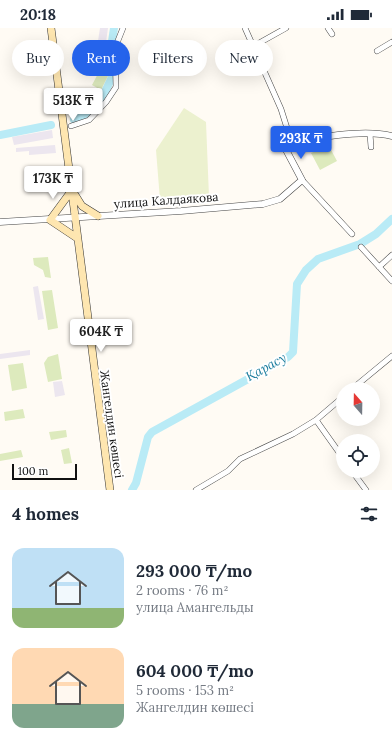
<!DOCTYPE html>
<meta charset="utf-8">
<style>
body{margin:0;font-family:Lora,serif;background:#f6f6f7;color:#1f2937;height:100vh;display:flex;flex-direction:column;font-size:15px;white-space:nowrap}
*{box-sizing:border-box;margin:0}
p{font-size:13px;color:#747a83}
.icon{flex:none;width:22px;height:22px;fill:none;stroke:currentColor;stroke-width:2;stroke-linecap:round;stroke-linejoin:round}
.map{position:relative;height:462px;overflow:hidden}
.side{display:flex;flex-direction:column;background:#fff;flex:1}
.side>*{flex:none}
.top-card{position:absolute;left:12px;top:12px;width:368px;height:36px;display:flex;gap:8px}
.needle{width:26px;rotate:340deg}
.controls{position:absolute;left:336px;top:354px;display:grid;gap:8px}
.controls a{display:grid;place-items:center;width:44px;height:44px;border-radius:50%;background:#fff;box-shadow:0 4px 16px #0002;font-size:20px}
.scale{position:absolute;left:12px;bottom:10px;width:65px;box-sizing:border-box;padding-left:4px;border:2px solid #111;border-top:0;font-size:11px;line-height:14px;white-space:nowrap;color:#111;-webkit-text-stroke:3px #fff;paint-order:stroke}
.price{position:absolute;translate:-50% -34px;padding:0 9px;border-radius:4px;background:#fff;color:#222;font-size:13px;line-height:26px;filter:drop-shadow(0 1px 2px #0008)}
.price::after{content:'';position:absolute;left:50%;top:24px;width:12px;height:9px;margin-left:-6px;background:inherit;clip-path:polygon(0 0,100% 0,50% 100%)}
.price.on{background:#2563eb;color:#fff}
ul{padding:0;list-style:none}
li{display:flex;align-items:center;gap:12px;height:100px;padding:0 12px}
li span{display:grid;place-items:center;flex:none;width:112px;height:80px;border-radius:12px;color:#555}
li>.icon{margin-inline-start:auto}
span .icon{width:48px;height:48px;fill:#fffc;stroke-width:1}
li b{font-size:17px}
h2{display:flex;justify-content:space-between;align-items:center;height:48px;padding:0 12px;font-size:17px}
.pill{padding:0 14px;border-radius:18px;background:#fff;box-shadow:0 4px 16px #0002;font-size:14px;line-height:36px}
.pill.on{background:#2563eb;color:#fff}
.status{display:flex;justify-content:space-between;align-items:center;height:28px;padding:0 20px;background:#fff;direction:ltr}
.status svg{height:11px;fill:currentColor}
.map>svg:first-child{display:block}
.industrial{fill:#ece6ef}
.green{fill:#ddeabd}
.pitch{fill:#ecf1cf}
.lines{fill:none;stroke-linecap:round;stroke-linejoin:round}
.river{stroke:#b9ebf6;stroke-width:8}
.minor-casing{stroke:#444;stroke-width:6}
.tertiary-casing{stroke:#444;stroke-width:7}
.secondary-casing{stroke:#333;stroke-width:8}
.minor{stroke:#fff;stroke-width:5}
.tertiary{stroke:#fff;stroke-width:6}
.secondary{stroke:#fee6b0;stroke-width:7}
.labels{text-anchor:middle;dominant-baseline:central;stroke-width:4;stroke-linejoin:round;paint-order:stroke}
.street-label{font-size:12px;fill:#111;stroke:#fff}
.water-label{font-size:13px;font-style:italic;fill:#197c9d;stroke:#fff}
</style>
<div class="status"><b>20:18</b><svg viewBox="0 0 49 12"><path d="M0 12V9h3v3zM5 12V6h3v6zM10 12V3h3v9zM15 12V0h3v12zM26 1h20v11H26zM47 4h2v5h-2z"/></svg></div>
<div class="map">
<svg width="392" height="462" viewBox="0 0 392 462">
<rect width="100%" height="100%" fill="#fffbf4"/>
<path class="industrial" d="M 100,0 L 108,0 L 106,14 L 98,13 Z
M 52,102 L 53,110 L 14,117 L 12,109 Z
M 55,117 L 56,125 L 29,127 L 29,123 L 16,124 L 16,120 Z
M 38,258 L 44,291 L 38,292 L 33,259 Z
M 30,322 L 30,327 L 0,331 L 0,326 Z
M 62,353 L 65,367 L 55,369 L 53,354 Z"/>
<path class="green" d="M 102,38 L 111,42 L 101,62 L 92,57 Z
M 329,118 L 337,133 L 320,142 L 311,125 Z
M 48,229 L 51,250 L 45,249 L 43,242 L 34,237 L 33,230 Z
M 52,262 L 58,300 L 48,302 L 42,263 Z
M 58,326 L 62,351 L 48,354 L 44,335 L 48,329 Z
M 23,335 L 27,360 L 12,363 L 8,337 Z
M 23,381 L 25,390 L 5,393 L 4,384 Z
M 66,402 L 67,409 L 51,412 L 49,404 Z
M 69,420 L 72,435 L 64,436 L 61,422 Z
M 21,422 L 23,429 L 0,433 L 0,426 Z"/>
<path class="pitch" d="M 184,80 L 206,94 L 209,169 L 160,172 L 156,122 Z"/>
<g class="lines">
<path class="river" d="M 74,92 L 87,86 L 103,68 L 112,49 L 111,20 L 114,0
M 0,107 L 51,97
M 132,462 L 136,455 L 148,409 L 152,404 L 288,329 L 293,324 L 297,256 L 306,242 L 318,231 L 360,216 L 376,206 L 392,191"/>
<defs>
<path id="minor" d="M 245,0 L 281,81 L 292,116
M 328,0 L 332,6
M 252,19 L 286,0
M 377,23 L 392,14
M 71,98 L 89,92 L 106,74 L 116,59 L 115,20 L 123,0
M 370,106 L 371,119
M 302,152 L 352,206
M 361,219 L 392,253
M 379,239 L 392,227
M 352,361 L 392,328
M 316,392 L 343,430
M 352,443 L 366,462
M 196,462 L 228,443 L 240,431 L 293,406 L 316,392 L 343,369"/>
<path id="tertiary" d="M 0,194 L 181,183 L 263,176 L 280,171 L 302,152 L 284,118 C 312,109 364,101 392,108"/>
<path id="secondary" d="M 51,0 L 110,462
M 77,210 L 50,192 L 72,162 L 82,178 L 98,188"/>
</defs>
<use href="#minor" class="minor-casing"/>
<use href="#tertiary" class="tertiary-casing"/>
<use href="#secondary" class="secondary-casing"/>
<use href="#minor" class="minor"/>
<use href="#tertiary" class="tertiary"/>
<use href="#secondary" class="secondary"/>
</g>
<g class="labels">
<g class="street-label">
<text transform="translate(166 172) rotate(-4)">улица Калдаякова</text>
<text transform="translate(112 396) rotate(82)">Жангелдин көшесі</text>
</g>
<g class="water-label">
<text transform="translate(266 339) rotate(-29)">Қарасу</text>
</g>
</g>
</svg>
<div class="controls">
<a><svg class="needle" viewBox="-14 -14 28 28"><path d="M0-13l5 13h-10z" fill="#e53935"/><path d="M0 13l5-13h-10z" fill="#747a83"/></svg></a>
<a><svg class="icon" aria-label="locate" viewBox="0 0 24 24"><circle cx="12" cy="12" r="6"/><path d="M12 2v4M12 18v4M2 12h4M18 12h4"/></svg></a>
</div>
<div class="scale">100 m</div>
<b class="price" style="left:73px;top:94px">513K ₸</b>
<b class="price on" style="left:301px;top:132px">293K ₸</b>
<b class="price" style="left:53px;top:172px">173K ₸</b>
<b class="price" style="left:101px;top:325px">604K ₸</b>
<div class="top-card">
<a class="pill">Buy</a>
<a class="pill on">Rent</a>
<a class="pill">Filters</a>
<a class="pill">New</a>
</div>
</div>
<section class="side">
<h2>4 homes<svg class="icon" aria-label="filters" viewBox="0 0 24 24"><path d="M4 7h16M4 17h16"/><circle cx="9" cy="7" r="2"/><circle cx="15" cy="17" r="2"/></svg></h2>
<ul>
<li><span style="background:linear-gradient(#bfe0f5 75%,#8fb573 0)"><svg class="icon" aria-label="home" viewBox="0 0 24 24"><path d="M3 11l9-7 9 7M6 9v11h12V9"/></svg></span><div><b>293 000 ₸/mo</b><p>2 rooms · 76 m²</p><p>улица Амангельды</p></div></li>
<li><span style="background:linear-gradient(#ffd9b3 70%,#7fa58c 0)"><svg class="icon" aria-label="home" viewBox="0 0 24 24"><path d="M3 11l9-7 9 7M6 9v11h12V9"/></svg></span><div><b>604 000 ₸/mo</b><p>5 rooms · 153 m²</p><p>Жангелдин көшесі</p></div></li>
</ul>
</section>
